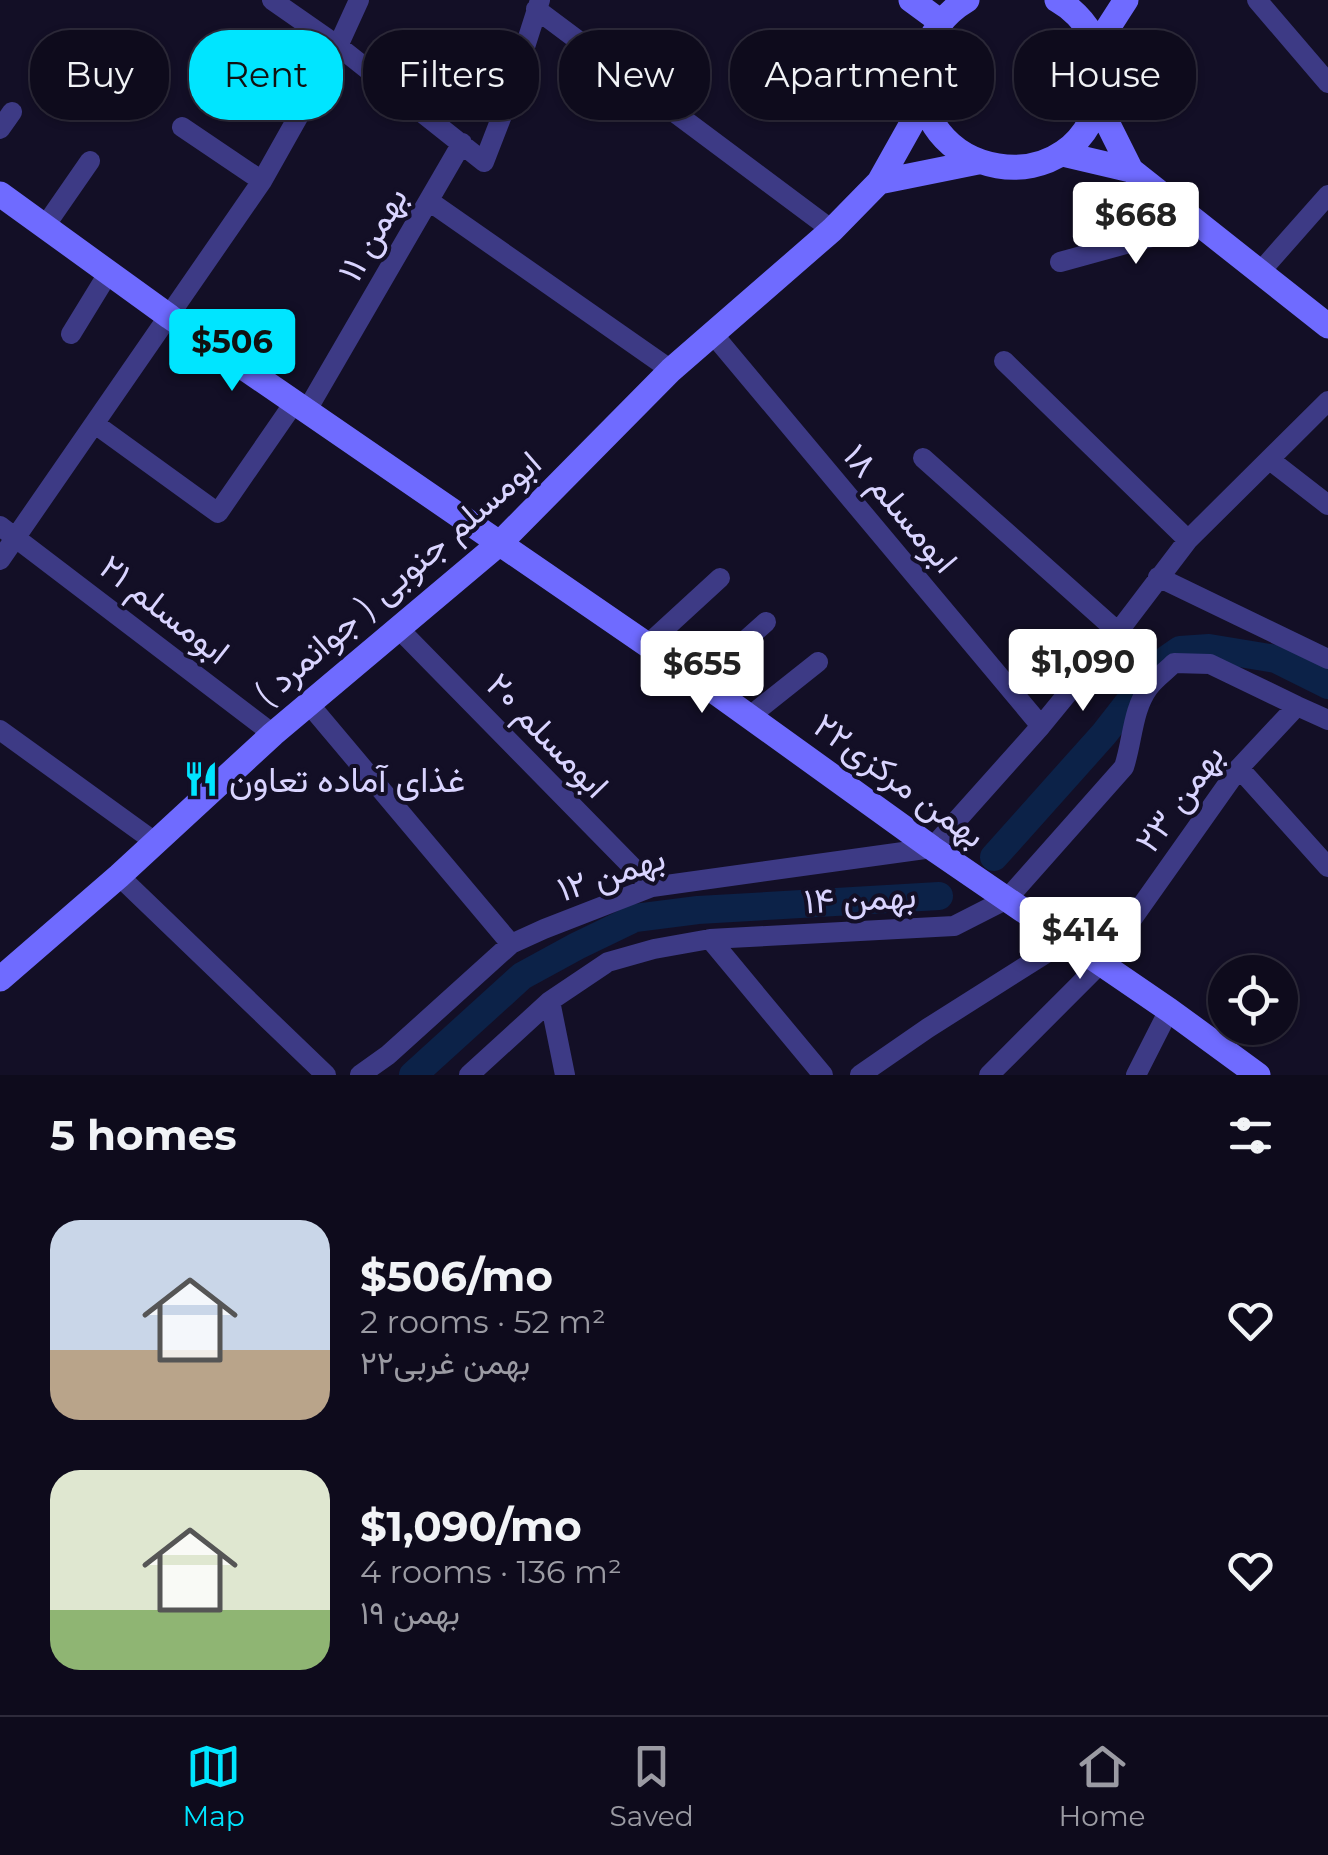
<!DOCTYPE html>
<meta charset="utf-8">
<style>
body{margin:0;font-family:Montserrat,Vazirmatn,sans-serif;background:#171425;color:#f1f3f6;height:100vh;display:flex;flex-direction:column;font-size:38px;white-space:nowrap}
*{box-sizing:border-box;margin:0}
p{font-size:32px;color:#9b9ba3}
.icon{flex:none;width:55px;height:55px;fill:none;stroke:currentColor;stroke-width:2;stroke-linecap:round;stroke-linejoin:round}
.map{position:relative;height:1075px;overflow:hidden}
.side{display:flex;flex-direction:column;background:#0e0b1c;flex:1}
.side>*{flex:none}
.hud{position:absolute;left:30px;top:30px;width:1270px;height:90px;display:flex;gap:20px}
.fabs{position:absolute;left:1208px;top:955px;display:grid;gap:20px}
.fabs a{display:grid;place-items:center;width:90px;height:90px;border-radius:50%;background:#0e0b1c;box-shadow:0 2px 8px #0004,0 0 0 2px #2e2b3b;font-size:50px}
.price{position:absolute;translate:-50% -85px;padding:0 22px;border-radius:10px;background:#fff;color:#222;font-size:32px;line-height:65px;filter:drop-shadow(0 2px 5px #0008)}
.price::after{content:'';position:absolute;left:50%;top:60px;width:30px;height:22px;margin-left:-15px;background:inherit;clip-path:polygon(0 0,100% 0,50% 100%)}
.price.current{background:#00e5ff;color:#111}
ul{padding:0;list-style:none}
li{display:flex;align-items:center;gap:30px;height:250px;padding:0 50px}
li span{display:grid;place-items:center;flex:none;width:280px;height:200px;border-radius:30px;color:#555}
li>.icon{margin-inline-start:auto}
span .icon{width:120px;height:120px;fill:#fffc;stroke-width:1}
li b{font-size:42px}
h2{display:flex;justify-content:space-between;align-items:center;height:120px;padding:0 50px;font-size:42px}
.tag{padding:0 35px;border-radius:40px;background:#0e0b1c;box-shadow:0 2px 8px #0004,0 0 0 2px #2e2b3b;font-size:35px;line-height:90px}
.tag.current{background:#00e5ff;color:#111}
.menu{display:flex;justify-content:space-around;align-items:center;height:140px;border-top:2px solid #2e2b3b;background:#0e0b1c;font-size:28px;color:#9b9ba3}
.menu a{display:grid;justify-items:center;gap:5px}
.menu .current{color:#00e5ff}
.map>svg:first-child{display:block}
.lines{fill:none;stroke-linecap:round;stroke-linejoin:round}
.canal{stroke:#0c2248;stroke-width:28}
.street{stroke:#3d3a85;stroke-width:20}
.secondary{stroke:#6f6bff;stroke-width:25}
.labels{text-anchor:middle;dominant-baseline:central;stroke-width:8;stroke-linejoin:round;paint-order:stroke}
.street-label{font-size:35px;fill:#d9d4ff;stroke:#130f26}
.poi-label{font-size:35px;fill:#d9d4ff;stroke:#130f26;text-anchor:start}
</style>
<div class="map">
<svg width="1328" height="1075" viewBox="0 0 1328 1075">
<rect width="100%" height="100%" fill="#130f26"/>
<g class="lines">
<path class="canal" d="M 994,857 L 1104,734 L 1157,666 L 1180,650 L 1209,648 L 1276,659 L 1328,685
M 413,1075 L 522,976 L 577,946 L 635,918 L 698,910 L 939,896"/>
<path class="street" d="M 272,0 L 338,46 L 484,162 L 508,100 L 540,0
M 1257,0 L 1328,83
M 536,9 L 832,230
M 182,127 L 262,181
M 0,129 L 12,112
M 429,201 L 671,370
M 45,226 L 90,161
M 1060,262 L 1199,224
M 1260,272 L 1328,195
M 712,333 L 1041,726
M 71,334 L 109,272
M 1004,361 L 1188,540
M 307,410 L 462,143
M 95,424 L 218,513 L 294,403
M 923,458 L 1118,632
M 1270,460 L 1328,505
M 0,526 L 273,734
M 0,560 L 262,181 L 338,46 L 359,0
M 1158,577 L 1328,659
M 398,628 L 652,887
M 647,645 L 720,578
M 700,681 L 766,622
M 309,704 L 511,944
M 750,716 L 818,662
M 0,730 L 155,842
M 1239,768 L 1328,867
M 119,876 L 326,1075
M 710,939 L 823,1075
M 550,1001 L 565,1075
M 360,1075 L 388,1055 L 511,944 L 544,929 L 652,887 L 932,848 L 1041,726 L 1118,632 L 1188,540 L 1328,401
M 469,1075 L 550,1001 L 608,962 L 654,949 L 710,939 L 954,926 L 1007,899 L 1124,767 C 1133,740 1132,710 1149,687 C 1156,678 1166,671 1174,663 L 1210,664 L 1297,706
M 860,1075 L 928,1028 L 1067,940
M 989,1075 L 1101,963 L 1239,768 L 1297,706 L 1328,720
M 1136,1075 L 1169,1010"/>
<path class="secondary" d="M 911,0 L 941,22
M 967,0 C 945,13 929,34 924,60 C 900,178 1085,217 1102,82 C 1106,49 1085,16 1057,0
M 1097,45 L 1126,0
M 1099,106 L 1131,170
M 1063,154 L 1131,170 L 1328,326
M 879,182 L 978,162
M 0,194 L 170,317 L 700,681 L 932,848 L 1169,1010 L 1258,1075
M 0,979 L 119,876 L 273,734 L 500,543 L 671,370 L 832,230 L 879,182 L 925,100"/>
</g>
<defs>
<symbol id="restaurant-bare" viewBox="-9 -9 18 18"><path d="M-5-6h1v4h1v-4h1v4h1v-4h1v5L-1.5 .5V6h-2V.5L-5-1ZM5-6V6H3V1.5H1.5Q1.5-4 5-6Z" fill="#00e5ff" stroke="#130f26" stroke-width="2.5" paint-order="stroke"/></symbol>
</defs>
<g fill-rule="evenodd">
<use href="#restaurant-bare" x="176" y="754" width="50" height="50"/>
</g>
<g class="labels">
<g class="street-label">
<text transform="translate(372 234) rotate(-60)">بهمن ۱۱</text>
<text transform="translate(901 508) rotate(50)">ابومسلم ۱۸</text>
<text transform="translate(397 578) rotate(-41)">ابومسلم جنوبی ( جوانمرد )</text>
<text transform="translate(165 609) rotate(38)">ابومسلم ۲۱</text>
<text transform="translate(548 735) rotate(46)">ابومسلم ۲۰</text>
<text transform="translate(900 780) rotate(36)">۲۲بهمن مرکزی</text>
<text transform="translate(1179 798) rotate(-54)">بهمن ۲۳</text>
<text transform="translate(611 873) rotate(-18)">بهمن ۱۲</text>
<text transform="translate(860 898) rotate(-3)">بهمن ۱۴</text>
</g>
<g class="poi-label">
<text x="229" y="779">غذای آماده تعاون</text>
</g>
</g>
</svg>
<div class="fabs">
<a><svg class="icon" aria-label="locate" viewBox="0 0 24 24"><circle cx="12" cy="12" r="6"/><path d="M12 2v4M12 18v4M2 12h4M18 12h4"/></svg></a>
</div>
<b class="price" style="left:1136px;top:267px">$668</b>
<b class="price current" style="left:232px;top:394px">$506</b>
<b class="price" style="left:1083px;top:714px">$1,090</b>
<b class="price" style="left:702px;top:716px">$655</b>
<b class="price" style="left:1080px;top:982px">$414</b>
<div class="hud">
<a class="tag">Buy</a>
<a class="tag current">Rent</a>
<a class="tag">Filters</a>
<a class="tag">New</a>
<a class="tag">Apartment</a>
<a class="tag">House</a>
</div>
</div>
<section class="side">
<h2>5 homes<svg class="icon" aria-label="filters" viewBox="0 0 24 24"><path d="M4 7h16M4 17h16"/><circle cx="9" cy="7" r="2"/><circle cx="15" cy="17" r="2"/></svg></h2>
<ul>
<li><span style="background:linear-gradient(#c9d6e8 65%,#b9a48a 0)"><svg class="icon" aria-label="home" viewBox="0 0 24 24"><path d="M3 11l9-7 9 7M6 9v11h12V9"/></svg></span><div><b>$506/mo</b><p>2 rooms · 52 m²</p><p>۲۲بهمن غربی</p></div><svg class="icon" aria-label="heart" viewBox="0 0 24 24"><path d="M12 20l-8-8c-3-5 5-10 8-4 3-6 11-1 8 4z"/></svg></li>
<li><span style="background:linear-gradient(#dfe7d0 70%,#8fb573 0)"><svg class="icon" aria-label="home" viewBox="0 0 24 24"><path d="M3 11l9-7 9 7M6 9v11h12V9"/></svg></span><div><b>$1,090/mo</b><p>4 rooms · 136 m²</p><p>بهمن ۱۹</p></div><svg class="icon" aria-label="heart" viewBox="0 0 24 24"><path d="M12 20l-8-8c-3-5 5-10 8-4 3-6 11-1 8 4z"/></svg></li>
</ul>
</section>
<nav class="menu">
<a class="current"><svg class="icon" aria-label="map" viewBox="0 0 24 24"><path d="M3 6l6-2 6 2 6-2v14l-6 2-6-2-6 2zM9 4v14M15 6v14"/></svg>Map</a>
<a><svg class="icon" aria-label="saved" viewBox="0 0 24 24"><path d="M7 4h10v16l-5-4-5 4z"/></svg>Saved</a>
<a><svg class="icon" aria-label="home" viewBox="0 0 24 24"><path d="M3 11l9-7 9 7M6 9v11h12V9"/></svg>Home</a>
</nav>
